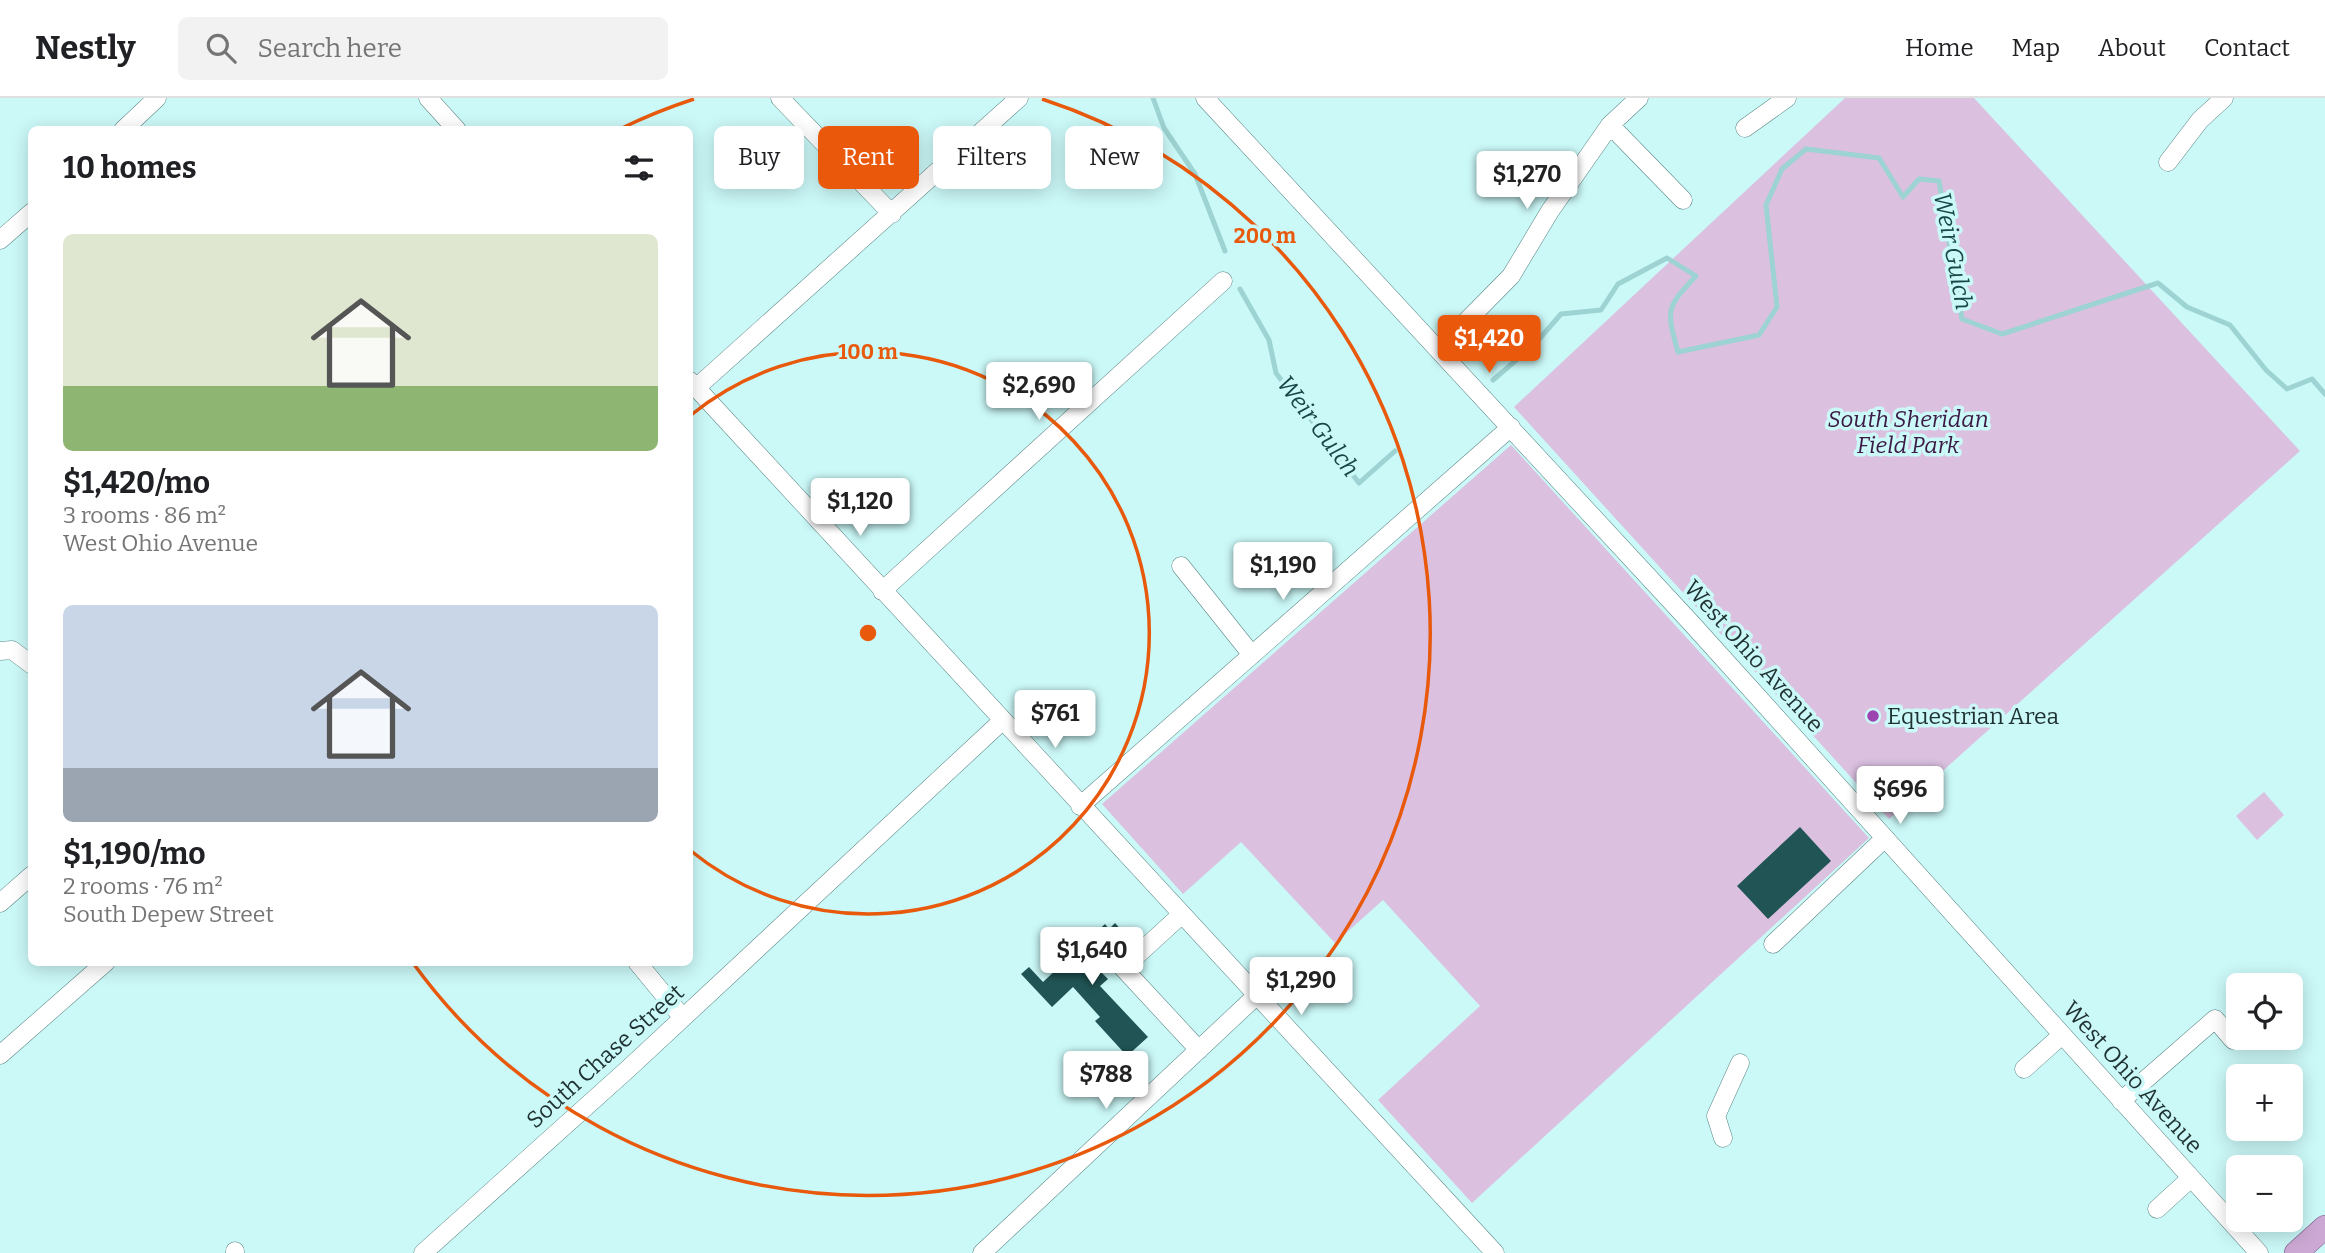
<!DOCTYPE html>
<meta charset="utf-8">
<style>
body{margin:0;font-family:Bitter,serif;background:#f2f2f2;color:#202124;height:100vh;display:flex;flex-direction:column;font-size:26px;white-space:nowrap}
*{box-sizing:border-box;margin:0}
p{font-size:23px;color:#757577}
.icon{flex:none;width:38px;height:38px;fill:none;stroke:currentColor;stroke-width:2;stroke-linecap:round;stroke-linejoin:round}
.map{position:relative;flex:1;overflow:hidden}
.details{position:absolute;left:28px;top:28px;width:665px;height:840px;display:flex;flex-direction:column;background:#fff;border-radius:10px;box-shadow:0 4px 18px #0003}
.details>*{flex:none}
.hud{position:absolute;left:714px;top:28px;width:665px;height:63px;display:flex;gap:14px}
.tools{position:absolute;left:2226px;top:875px;display:grid;gap:14px}
.tools a{display:grid;place-items:center;width:77px;height:77px;border-radius:10px;background:#fff;box-shadow:0 4px 18px #0003;font-size:35px}
.price{position:absolute;translate:-50% -60px;padding:0 16px;border-radius:7px;background:#fff;color:#222;font-size:23px;line-height:46px;filter:drop-shadow(0 2px 4px #0008)}
.price::after{content:'';position:absolute;left:50%;top:42px;width:21px;height:16px;margin-left:-10px;background:inherit;clip-path:polygon(0 0,100% 0,50% 100%)}
.price.selected{background:#ea580c;color:#fff}
ul{padding:0;list-style:none}
li{display:grid;align-content:center;gap:14px;height:371px;padding:0 35px}
li span{display:grid;place-items:center;height:217px;border-radius:10px;color:#555}
li>.icon{margin-inline-start:auto}
span .icon{width:126px;height:126px;fill:#fffc;stroke-width:1}
li b{font-size:30px}
h2{display:flex;justify-content:space-between;align-items:center;height:84px;padding:0 35px;font-size:30px}
.tag{padding:0 24px;border-radius:10px;background:#fff;box-shadow:0 4px 18px #0003;font-size:24px;line-height:63px}
.tag.selected{background:#ea580c;color:#fff}
header{display:flex;align-items:center;gap:42px;box-sizing:border-box;height:98px;padding:0 35px;background:#fff;border-bottom:2px solid #e0e0e0}
header strong{font-size:33px}
nav{display:flex;gap:38px;margin-inline-start:auto;font-size:24px}
.search{width:490px;height:63px;background:#f2f2f2;display:flex;align-items:center;gap:18px;box-sizing:border-box;padding:0 24px;border-radius:10px;color:#757577;font-size:26px}
.map>svg:first-child{display:block}
.green{fill:#dbc0e0}
.lines{fill:none;stroke-linecap:round;stroke-linejoin:round}
.stream{stroke:#9dd3d2;stroke-width:5}
.building{fill:#215555}
.minor-casing{stroke:#5a8484;stroke-width:19}
.major-casing{stroke:#795988;stroke-width:24}
.minor{stroke:#fff;stroke-width:18}
.major{stroke:#cca9d4;stroke-width:23}
.ring{fill:none;stroke:#e8590c;stroke-width:3.5}
.poi-dot{fill:#9c44b0;stroke:#cbf9f8;stroke-width:2.5}
.labels{text-anchor:middle;dominant-baseline:central;stroke-width:7;stroke-linejoin:round;paint-order:stroke}
.park-label{font-size:23px;font-style:italic;fill:#3c1944;stroke:#cbf9f8}
.street-label{font-size:23px;fill:#1f3131;stroke:#cbf9f8}
.poi-label{font-size:23px;fill:#1f3131;stroke:#cbf9f8;text-anchor:start}
.water-label{font-size:24px;font-style:italic;fill:#174748;stroke:#cbf9f8}
.centre{fill:#e8590c;stroke:#cbf9f8;stroke-width:3.5}
.ring-label{font-size:21px;text-anchor:middle;font-weight:bold;fill:#e8590c;stroke:#cbf9f8;stroke-width:7;stroke-linejoin:round;paint-order:stroke}
</style>
<header>
<strong>Nestly</strong>
<div class="search"><svg class="icon" aria-label="search" viewBox="0 0 24 24"><circle cx="10" cy="10" r="6"/><path d="M15 15l6 6"/></svg>Search here</div>
<nav><a>Home</a><a>Map</a><a>About</a><a>Contact</a></nav>
</header>
<div class="map">
<svg width="2325" height="1155" viewBox="0 0 2325 1155">
<rect width="100%" height="100%" fill="#cbf9f8"/>
<path class="green" d="M 1845,0 L 1974,0 L 2300,353 L 1889,721 L 1514,309 Z
M 1511,347 L 1869,740 L 1472,1105 L 1378,1002 L 1480,908 L 1383,802 L 1335,845 L 1241,744 L 1183,796 L 1102,706 Z
M 2264,694 L 2284,717 L 2257,742 L 2236,718 Z"/>
<g class="lines">
<path class="stream" d="M 1153,0 L 1164,30 L 1195,76 L 1225,153
M 1240,191 L 1269,242 L 1276,275 L 1359,385 L 1395,353
M 1493,282 L 1534,247 L 1561,216 L 1601,212 L 1618,186 L 1667,160 L 1696,178 C 1666,210 1666,211 1678,254 L 1759,237 L 1777,209 L 1766,107 L 1782,71 L 1806,51 L 1879,60 L 1903,99 L 1919,81 L 1939,83 L 1962,221 L 2002,236 L 2158,185 L 2187,209 L 2230,227 L 2266,272 L 2287,291 L 2312,281 L 2325,296"/>
</g>
<path class="building" d="M 1800,729 L 1831,763 L 1768,821 L 1737,788 Z
M 1115,825 L 1125,836 L 1119,841 L 1123,845 L 1099,872 L 1108,881 L 1100,888 L 1148,939 L 1127,958 L 1095,923 L 1100,919 L 1073,889 L 1052,909 L 1021,876 L 1029,869 L 1043,884 L 1105,826 L 1109,831 Z"/>
<g class="lines">
<defs>
<path id="minor" d="M 428,0 L 457,32
M 780,0 L 892,116
M 1205,0 L 1693,527 L 2259,1155
M 1610,27 L 1683,102
M 1745,30 L 1787,0
M 123,32 L 157,0
M 2168,64 L 2200,22 L 2224,0
M 0,142 L 32,114
M 1439,251 L 1511,178 L 1550,113 L 1610,27 L 1639,0
M 690,283 L 1495,1155
M 696,290 L 1019,0
M 1181,468 L 1252,557
M 882,493 L 1223,183
M 0,553 L 12,552 L 32,567
M 1080,708 L 1511,329
M 0,805 L 32,777
M 1181,817 L 1123,870 L 1199,952
M 1773,846 L 1885,740
M 637,864 L 683,920
M 0,957 L 106,864
M 2024,971 L 2062,937
M 2121,1003 L 2215,921 L 2233,942
M 1723,1040 L 1716,1018 L 1740,965
M 2157,1111 L 2191,1080
M 235,1153 L 235,1155
M 423,1155 L 628,971 L 1002,623
M 982,1155 L 1256,898"/>
<path id="major" d="M 2296,1155 L 2325,1129"/>
</defs>
<use href="#minor" class="minor-casing"/>
<use href="#major" class="major-casing"/>
<use href="#minor" class="minor"/>
<use href="#major" class="major"/>
</g>
<g class="ring">
<path d="M691 317A281 281 0 1 1 691 753"/>
<path d="M622 30A562 562 0 0 1 694 1M1042 1A562 562 0 1 1 413 865"/>
</g>
<circle class="poi-dot" cx="1873" cy="618" r="7"/>
<g class="labels">
<g class="park-label">
<text x="1908" y="321">South Sheridan<tspan x="1908" dy="26">Field Park</tspan></text>
</g>
<g class="street-label">
<text transform="translate(1754 558) rotate(48)">West Ohio Avenue</text>
<text transform="translate(605 958) rotate(-42)">South Chase Street</text>
<text transform="translate(2133 979) rotate(48)">West Ohio Avenue</text>
</g>
<g class="poi-label">
<text x="1887" y="618">Equestrian Area</text>
</g>
<g class="water-label">
<text transform="translate(1953 153) rotate(79)">Weir Gulch</text>
<text transform="translate(1318 328) rotate(53)">Weir Gulch</text>
</g>
</g>
<circle cx="868" cy="535" r="10" class="centre"/>
<g class="ring-label">
<text x="1265" y="145">200 m</text>
<text x="868" y="261">100 m</text>
</g>
</svg>
<div class="tools">
<a><svg class="icon" aria-label="locate" viewBox="0 0 24 24"><circle cx="12" cy="12" r="6"/><path d="M12 2v4M12 18v4M2 12h4M18 12h4"/></svg></a>
<a>+</a>
<a>−</a>
</div>
<b class="price" style="left:1527px;top:113px">$1,270</b>
<b class="price selected" style="left:1489px;top:277px">$1,420</b>
<b class="price" style="left:1039px;top:324px">$2,690</b>
<b class="price" style="left:860px;top:440px">$1,120</b>
<b class="price" style="left:1283px;top:504px">$1,190</b>
<b class="price" style="left:1055px;top:652px">$761</b>
<b class="price" style="left:1900px;top:728px">$696</b>
<b class="price" style="left:1092px;top:889px">$1,640</b>
<b class="price" style="left:1301px;top:919px">$1,290</b>
<b class="price" style="left:1106px;top:1013px">$788</b>
<div class="hud">
<a class="tag">Buy</a>
<a class="tag selected">Rent</a>
<a class="tag">Filters</a>
<a class="tag">New</a>
</div>
<section class="details">
<h2>10 homes<svg class="icon" aria-label="filters" viewBox="0 0 24 24"><path d="M4 7h16M4 17h16"/><circle cx="9" cy="7" r="2"/><circle cx="15" cy="17" r="2"/></svg></h2>
<ul>
<li><span style="background:linear-gradient(#dfe7d0 70%,#8fb573 0)"><svg class="icon" aria-label="home" viewBox="0 0 24 24"><path d="M3 11l9-7 9 7M6 9v11h12V9"/></svg></span><div><b>$1,420/mo</b><p>3 rooms · 86 m²</p><p>West Ohio Avenue</p></div></li>
<li><span style="background:linear-gradient(#c9d6e8 75%,#9aa5b1 0)"><svg class="icon" aria-label="home" viewBox="0 0 24 24"><path d="M3 11l9-7 9 7M6 9v11h12V9"/></svg></span><div><b>$1,190/mo</b><p>2 rooms · 76 m²</p><p>South Depew Street</p></div></li>
</ul>
</section>
</div>
